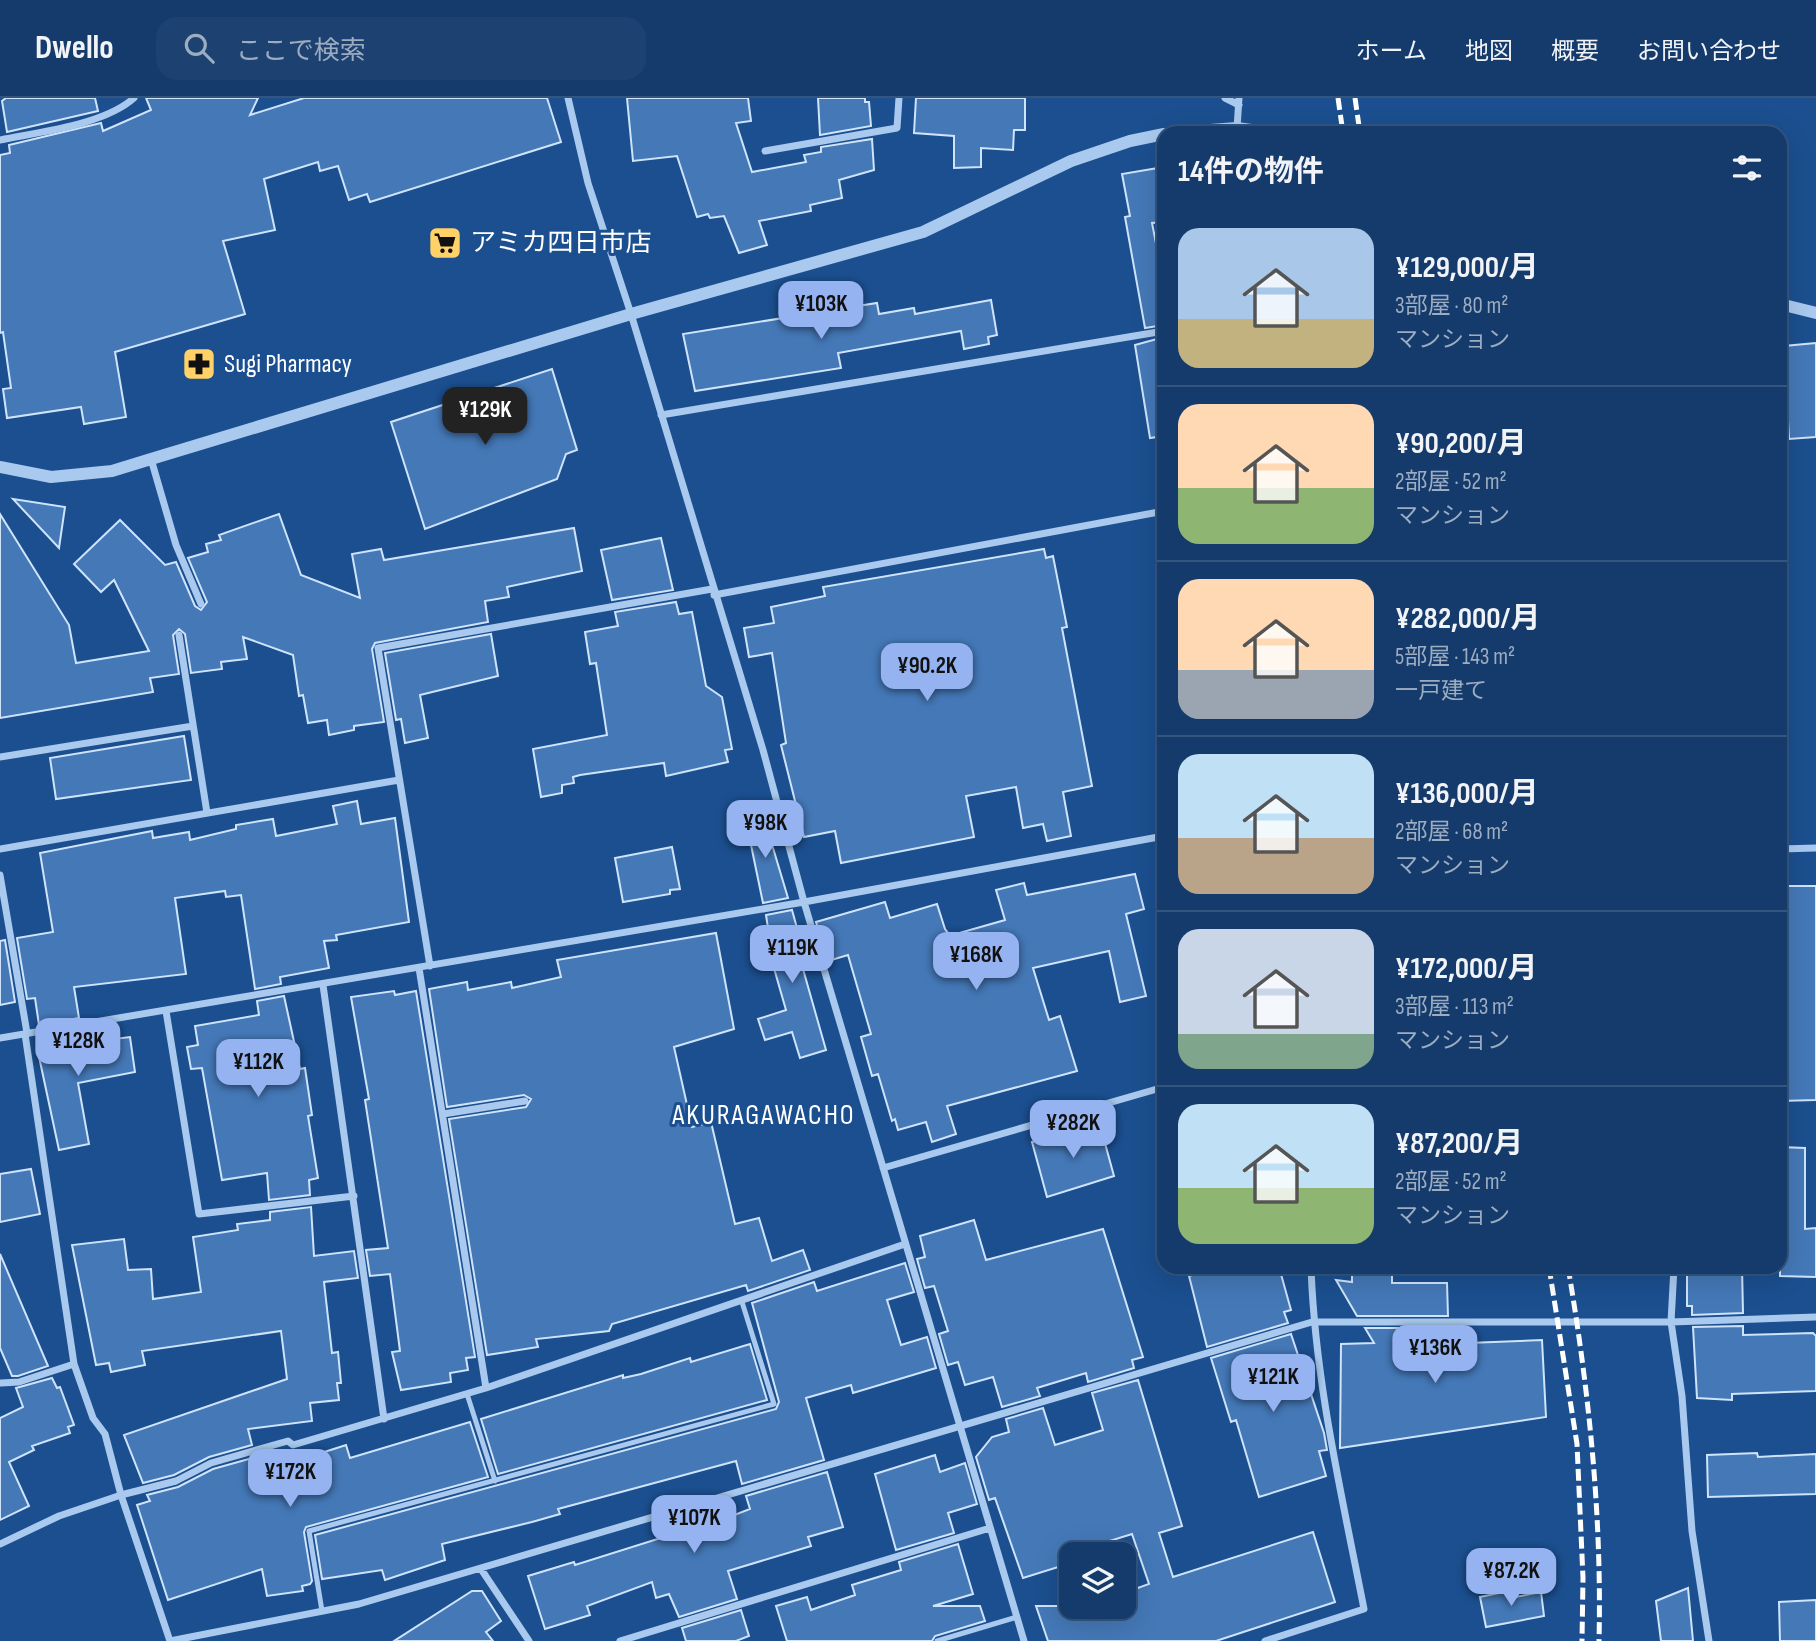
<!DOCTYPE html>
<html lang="ja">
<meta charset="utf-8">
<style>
body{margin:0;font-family:"Sofia Sans Condensed","Noto Sans JP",sans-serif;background:#1d4271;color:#f1f3f6;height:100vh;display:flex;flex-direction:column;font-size:26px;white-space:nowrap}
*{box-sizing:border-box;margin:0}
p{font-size:23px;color:#9dadc1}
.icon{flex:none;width:38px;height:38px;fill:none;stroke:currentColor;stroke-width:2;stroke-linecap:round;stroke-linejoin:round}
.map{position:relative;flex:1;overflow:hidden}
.details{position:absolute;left:1157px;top:28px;width:630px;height:1148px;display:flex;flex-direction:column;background:#143b6b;border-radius:21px;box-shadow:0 7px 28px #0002,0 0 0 2px #33557e}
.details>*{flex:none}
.tools{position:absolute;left:1059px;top:1444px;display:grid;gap:14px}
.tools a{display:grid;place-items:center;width:77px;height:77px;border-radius:14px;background:#143b6b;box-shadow:0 7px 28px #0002,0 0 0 2px #33557e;font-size:35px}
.price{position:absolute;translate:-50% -60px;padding:0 16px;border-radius:14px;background:#95b2f1;color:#111;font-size:23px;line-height:46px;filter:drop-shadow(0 2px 4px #0008)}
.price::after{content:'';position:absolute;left:50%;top:42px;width:21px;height:16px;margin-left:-10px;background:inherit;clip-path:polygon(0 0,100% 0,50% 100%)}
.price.active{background:#222;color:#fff}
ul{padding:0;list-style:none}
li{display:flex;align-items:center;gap:21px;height:175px;padding:0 21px}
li+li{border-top:2px solid #33557e}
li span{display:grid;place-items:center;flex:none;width:196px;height:140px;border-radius:21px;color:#555}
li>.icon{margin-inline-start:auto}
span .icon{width:84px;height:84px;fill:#fffc;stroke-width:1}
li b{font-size:30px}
h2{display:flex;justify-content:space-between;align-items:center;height:84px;padding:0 21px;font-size:30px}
header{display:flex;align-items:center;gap:42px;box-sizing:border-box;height:98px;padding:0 35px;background:#143b6b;border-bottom:2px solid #33557e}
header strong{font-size:33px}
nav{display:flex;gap:38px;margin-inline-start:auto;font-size:24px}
.search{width:490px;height:63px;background:#1d4271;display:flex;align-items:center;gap:18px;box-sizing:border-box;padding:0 24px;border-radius:21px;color:#9dadc1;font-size:26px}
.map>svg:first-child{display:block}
.building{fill:#4478b7;stroke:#cfe3fa;stroke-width:2}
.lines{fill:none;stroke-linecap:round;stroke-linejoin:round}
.service{stroke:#a9c9ee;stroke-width:5}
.minor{stroke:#a9c9ee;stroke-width:7}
.tertiary{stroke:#a9c9ee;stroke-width:12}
.rail{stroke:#fff;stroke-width:5;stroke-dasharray:12 5;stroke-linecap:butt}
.labels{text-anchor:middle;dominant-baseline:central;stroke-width:6;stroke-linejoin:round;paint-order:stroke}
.poi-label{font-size:26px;fill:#fff;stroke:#1b4f8f;text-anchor:start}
.neighbourhood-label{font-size:28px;letter-spacing:2px;fill:#fff;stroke:#1b4f8f}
</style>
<header>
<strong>Dwello</strong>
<div class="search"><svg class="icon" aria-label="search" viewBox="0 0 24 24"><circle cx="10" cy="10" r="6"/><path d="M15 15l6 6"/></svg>ここで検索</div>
<nav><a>ホーム</a><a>地図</a><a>概要</a><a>お問い合わせ</a></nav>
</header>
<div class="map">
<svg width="1816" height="1543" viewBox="0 0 1816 1543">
<rect width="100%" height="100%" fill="#1b4f8f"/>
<path class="building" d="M 6,0 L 95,0 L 98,13 L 7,34 L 2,3 Z
M 146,0 L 258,0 L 250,17 L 304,0 L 547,0 L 561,44 L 370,104 L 367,96 L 349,102 L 338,68 L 320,73 L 318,64 L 264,81 L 275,132 L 223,143 L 245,216 L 115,254 L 126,319 L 84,326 L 81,309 L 7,320 L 3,291 L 11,290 L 3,234 L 0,235 L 0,57 L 10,55 L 9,47 L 101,25 L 103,33 L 151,12 Z
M 627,0 L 748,0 L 751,23 L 736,25 L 752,74 L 806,64 L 804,57 L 821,54 L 821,49 L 872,41 L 874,72 L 839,82 L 842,100 L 810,107 L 811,113 L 759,123 L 767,147 L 739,155 L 724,118 L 710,120 L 708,116 L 697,119 L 677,58 L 633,63 Z
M 818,0 L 865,0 L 865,4 L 869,4 L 871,28 L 820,37 Z
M 916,0 L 1025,0 L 1025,32 L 1014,32 L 1013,52 L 981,50 L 981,69 L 954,70 L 954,38 L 914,35 Z
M 1164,69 L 1164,124 L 1152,125 L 1164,186 L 1164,227 L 1145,230 L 1125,119 L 1130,118 L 1122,76 Z
M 991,202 L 997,237 L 988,239 L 989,246 L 964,251 L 961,233 L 838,255 L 841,270 L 695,293 L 683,236 L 877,205 L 879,216 L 914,210 L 915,216 Z
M 1164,239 L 1164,338 L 1150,340 L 1135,247 Z
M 1816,245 L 1816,339 L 1789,341 L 1784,248 Z
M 552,271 L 577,352 L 566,356 L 557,381 L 425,431 L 391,324 Z
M 13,401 L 65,409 L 59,450 Z
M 0,416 L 69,527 L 76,565 L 149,553 L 114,482 L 101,494 L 74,466 L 120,422 L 165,467 L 176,464 L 195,508 L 201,512 L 207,504 L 188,460 L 208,454 L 206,446 L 221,442 L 219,437 L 279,416 L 301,477 L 360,500 L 352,456 L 381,451 L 384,462 L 574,430 L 582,473 L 507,489 L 509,499 L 485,503 L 488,524 L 375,545 L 372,551 L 384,624 L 354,628 L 354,632 L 329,637 L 327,622 L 308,625 L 303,597 L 299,598 L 293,557 L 243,539 L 247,561 L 221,564 L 222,571 L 191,575 L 185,536 L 179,531 L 173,537 L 179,576 L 150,580 L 153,594 L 0,620 Z
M 661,440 L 673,492 L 612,502 L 601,452 Z
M 1044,451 L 1046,460 L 1053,458 L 1067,529 L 1062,530 L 1092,688 L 1063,694 L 1071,738 L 1047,743 L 1043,726 L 1023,730 L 1016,689 L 966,698 L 974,739 L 841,765 L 835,733 L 804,739 L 781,647 L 786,645 L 772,555 L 749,559 L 744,530 L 774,525 L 771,509 L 825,498 L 823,489 Z
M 676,504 L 679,516 L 692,514 L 706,588 L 722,599 L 732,651 L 725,652 L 728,664 L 666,678 L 664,665 L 580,677 L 573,679 L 574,685 L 562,687 L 562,695 L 541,699 L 533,651 L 607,637 L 596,565 L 590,566 L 585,534 L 618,528 L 615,514 Z
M 491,536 L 498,578 L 420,597 L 428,640 L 405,645 L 401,621 L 396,622 L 385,555 Z
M 184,638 L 191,682 L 56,701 L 50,660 Z
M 357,703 L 361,726 L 395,720 L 409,824 L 336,837 L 337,842 L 324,843 L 329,870 L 280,879 L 281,886 L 255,891 L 241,797 L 226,799 L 225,793 L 175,800 L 186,876 L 74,889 L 79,920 L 39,927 L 35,900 L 27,901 L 17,840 L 53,834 L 40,755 L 152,733 L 153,740 L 189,734 L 190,742 L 236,731 L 236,727 L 273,721 L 276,738 L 337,726 L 333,708 Z
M 762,713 L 788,800 L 763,805 L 745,718 Z
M 672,749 L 680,791 L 670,792 L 670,796 L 623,804 L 615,760 Z
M 1135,776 L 1144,811 L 1126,816 L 1146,898 L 1120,904 L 1109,853 L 1033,870 L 1049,922 L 1060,918 L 1077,973 L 947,1008 L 956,1036 L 932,1044 L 926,1024 L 898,1032 L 895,1021 L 892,1023 L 878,976 L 872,978 L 861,939 L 871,936 L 848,857 L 828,863 L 816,824 L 885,804 L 890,820 L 937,806 L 945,831 L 949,836 L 956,836 L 1005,822 L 996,792 L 1024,785 L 1027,797 Z
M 1780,788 L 1816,788 L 1816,1002 L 1780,1003 L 1780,966 L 1786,966 L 1784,873 L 1780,873 Z
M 792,812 L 797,830 L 805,828 L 816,867 L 803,871 L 826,952 L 800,960 L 792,934 L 765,942 L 758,921 L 786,912 L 763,832 L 768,830 L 766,817 Z
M 716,835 L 734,931 L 674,949 L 692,1029 L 711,1024 L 735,1126 L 759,1120 L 772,1163 L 803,1152 L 810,1172 L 748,1193 L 746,1187 L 612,1226 L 609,1233 L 536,1241 L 538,1249 L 487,1257 L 449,1021 L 526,1009 L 531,1001 L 524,997 L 447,1009 L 429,891 L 467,884 L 468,892 L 511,884 L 512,890 L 561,879 L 557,862 Z
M 5,842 L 15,904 L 0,907 L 0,843 Z
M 394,893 L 395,897 L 416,893 L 475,1259 L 466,1260 L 468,1272 L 450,1275 L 451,1284 L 401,1292 L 392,1254 L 400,1253 L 390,1176 L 370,1178 L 366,1152 L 388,1150 L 365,1002 L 369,1001 L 351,899 Z
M 284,898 L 300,971 L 305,970 L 312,1017 L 308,1018 L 318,1080 L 309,1082 L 310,1097 L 269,1102 L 267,1075 L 222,1082 L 202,970 L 191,971 L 187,949 L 198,947 L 195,928 L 259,917 L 257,903 Z
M 80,933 L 82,945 L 130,939 L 135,974 L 78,985 L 89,1046 L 59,1052 L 38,954 L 44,953 L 41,939 Z
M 1100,1027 L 1114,1078 L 1047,1099 L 1032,1044 Z
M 1780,1049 L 1805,1050 L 1805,1131 L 1816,1130 L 1816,1179 L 1780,1178 Z
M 31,1071 L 40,1116 L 0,1124 L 0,1076 Z
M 311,1109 L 314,1158 L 354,1153 L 358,1180 L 324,1184 L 332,1255 L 338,1254 L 341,1285 L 337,1285 L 339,1302 L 310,1305 L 312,1323 L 248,1331 L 252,1347 L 209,1359 L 174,1377 L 143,1385 L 124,1337 L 287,1281 L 281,1233 L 142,1253 L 145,1267 L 111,1274 L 109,1265 L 96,1267 L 72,1147 L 124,1141 L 128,1172 L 151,1171 L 153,1201 L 201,1194 L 193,1139 L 238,1132 L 237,1126 L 270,1122 L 270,1114 Z
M 974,1122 L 986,1162 L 1103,1131 L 1143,1259 L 1132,1262 L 1134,1270 L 1088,1284 L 1086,1275 L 1037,1290 L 1040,1298 L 1002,1309 L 993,1279 L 965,1287 L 958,1264 L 948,1267 L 939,1236 L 948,1233 L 934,1188 L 925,1190 L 917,1161 L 925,1159 L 920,1138 Z
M 0,1156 L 48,1268 L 18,1278 L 12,1278 L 0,1250 Z
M 905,1165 L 914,1194 L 887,1202 L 901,1247 L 927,1239 L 936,1270 L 853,1295 L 851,1287 L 806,1300 L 824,1362 L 742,1386 L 736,1363 L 558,1411 L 560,1416 L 532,1424 L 442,1446 L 445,1462 L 385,1482 L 382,1472 L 322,1481 L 315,1437 L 776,1311 L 779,1304 L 752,1205 L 814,1184 L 817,1193 Z
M 1220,1169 L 1279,1169 L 1291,1212 L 1284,1214 L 1288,1225 L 1207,1249 L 1189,1178 Z
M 1352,1169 L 1392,1169 L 1392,1185 L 1447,1185 L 1448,1218 L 1357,1218 L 1336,1182 L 1352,1184 Z
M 1687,1169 L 1742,1169 L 1743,1215 L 1692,1217 L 1692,1208 L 1687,1208 Z
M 1743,1228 L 1743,1237 L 1813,1235 L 1816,1238 L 1816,1293 L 1732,1296 L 1732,1302 L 1697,1300 L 1693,1229 Z
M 1365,1230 L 1449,1230 L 1449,1242 L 1468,1245 L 1542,1242 L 1546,1319 L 1340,1350 L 1341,1246 L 1374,1245 Z
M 1291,1236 L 1324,1335 L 1327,1352 L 1319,1353 L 1326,1378 L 1259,1399 L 1236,1322 L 1231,1324 L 1211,1260 Z
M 750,1246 L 767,1302 L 498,1376 L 481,1321 L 623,1277 L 623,1280 L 641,1276 L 690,1260 L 691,1264 Z
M 52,1280 L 57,1290 L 60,1289 L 74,1327 L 68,1329 L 70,1335 L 32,1348 L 34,1352 L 9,1364 L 29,1408 L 0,1422 L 0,1320 L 23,1309 L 16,1290 Z
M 1138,1282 L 1182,1428 L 1159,1435 L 1173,1479 L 1313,1434 L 1335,1504 L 1216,1543 L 1048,1543 L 1036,1508 L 1124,1508 L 1124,1495 L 1149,1486 L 1132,1436 L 1071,1455 L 1071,1465 L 1023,1480 L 995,1400 L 989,1402 L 976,1359 L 992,1339 L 1009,1334 L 1006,1321 L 1043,1310 L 1055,1347 L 1103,1332 L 1092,1295 Z
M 470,1324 L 488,1379 L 306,1429 L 304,1434 L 312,1483 L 310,1486 L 302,1488 L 303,1493 L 267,1498 L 262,1471 L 168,1502 L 137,1407 L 150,1403 L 147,1397 L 178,1389 L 213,1371 L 256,1359 L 262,1380 L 315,1368 L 312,1358 L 346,1347 L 350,1360 Z
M 1757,1355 L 1758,1359 L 1816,1356 L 1816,1396 L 1708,1399 L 1707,1357 Z
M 935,1357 L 940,1374 L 965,1365 L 977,1406 L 948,1415 L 954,1435 L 896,1452 L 875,1376 Z
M 827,1374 L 843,1429 L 808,1439 L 811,1448 L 728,1473 L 737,1501 L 679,1519 L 669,1496 L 656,1500 L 652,1484 L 587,1508 L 590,1517 L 545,1531 L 528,1478 L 574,1464 L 575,1467 L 737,1416 L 750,1411 L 746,1398 Z
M 958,1446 L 973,1496 L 933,1508 L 980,1508 L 985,1523 L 935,1538 L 932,1543 L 787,1543 L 776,1508 L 807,1499 L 811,1512 L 855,1497 L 852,1487 L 901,1472 L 899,1464 Z
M 1688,1490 L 1693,1543 L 1661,1543 L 1656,1503 Z
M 472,1493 L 482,1493 L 501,1523 L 486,1534 L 493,1543 L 394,1543 Z
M 1508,1493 L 1510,1500 L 1541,1494 L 1544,1518 L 1486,1529 L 1480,1499 Z
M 1816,1502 L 1816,1543 L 1780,1543 L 1779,1504 Z
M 741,1512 L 749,1538 L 736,1543 L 686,1543 L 682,1530 Z"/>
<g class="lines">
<path class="service" d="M 467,1296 L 495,1383
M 322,1513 L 309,1433 L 774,1306 L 742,1204
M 937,1543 L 1017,1519"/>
<path class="minor" d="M 568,0 L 588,85 L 631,216 L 763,652 L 804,804 L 1024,1543
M 1225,0 L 1239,7
M 1237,30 L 1239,0
M 0,42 C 39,34 104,27 134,0
M 765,53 L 897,30 L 899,0
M 661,317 L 1164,233
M 151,361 L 176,447 L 201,506
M 714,497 L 1164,413
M 179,537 L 207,715
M 0,659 L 193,628
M 0,751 L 399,682
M 1780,751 L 1816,750
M 0,777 L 27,935
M 430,868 L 378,550 L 712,491
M 419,870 L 486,1290
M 323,887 L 384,1321
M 166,913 L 199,1116 L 354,1098
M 25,936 L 74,1266 L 93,1320 L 105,1336 L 121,1397 L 170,1543
M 0,940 L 804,804 L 1164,738
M 443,1016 L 525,1003
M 883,1070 L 1164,989
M 1674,1169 L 1671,1224 L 1682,1298 L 1692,1433 L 1709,1543
M 1,1285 L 19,1284 L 74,1266
M 0,1446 L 59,1418 L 121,1397 L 176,1383 L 211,1365 L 288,1343 L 293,1347 L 486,1290 L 905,1146
M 481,1471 L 529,1543
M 170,1543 L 359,1506 L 1312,1224 L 1671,1224 L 1816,1219
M 620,1543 L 990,1430
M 1265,1543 L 1364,1511 C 1342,1398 1315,1284 1311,1169"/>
<path class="tertiary" d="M 1170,35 L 1237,30 L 1274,35
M 1780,206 L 1816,215
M 0,369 L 51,379 L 112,373 L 151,361 L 631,216 L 923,134 L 1071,63 L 1130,43 L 1164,36"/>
<path class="rail" d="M 1338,0 L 1343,35
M 1355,0 L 1360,35
M 1549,1169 L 1577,1346 L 1583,1480 L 1582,1543
M 1568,1169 C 1589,1293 1602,1418 1599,1543"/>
</g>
<defs>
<symbol id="supermarket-square" viewBox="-11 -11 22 22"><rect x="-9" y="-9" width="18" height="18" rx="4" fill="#ffd166" stroke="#1b4f8f"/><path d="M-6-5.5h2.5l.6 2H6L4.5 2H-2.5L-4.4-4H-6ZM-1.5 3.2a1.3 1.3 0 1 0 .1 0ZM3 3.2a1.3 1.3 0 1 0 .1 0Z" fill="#111"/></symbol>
<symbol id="pharmacy-square" viewBox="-11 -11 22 22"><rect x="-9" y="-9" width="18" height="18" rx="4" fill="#ffd166" stroke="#1b4f8f"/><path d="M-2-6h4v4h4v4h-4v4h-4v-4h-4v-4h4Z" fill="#111"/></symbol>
</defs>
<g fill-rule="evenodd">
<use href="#supermarket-square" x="426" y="126" width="38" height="38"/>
<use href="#pharmacy-square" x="180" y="247" width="38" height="38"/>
</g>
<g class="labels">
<g class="poi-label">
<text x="470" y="145">アミカ四日市店</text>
<text x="224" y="266">Sugi Pharmacy</text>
</g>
<g class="neighbourhood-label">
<text x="764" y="1017">AKURAGAWACHO</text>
</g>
</g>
</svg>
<div class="tools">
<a><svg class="icon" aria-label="layers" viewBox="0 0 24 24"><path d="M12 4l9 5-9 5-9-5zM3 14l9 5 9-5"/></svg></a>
</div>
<b class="price" style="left:821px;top:243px">¥103K</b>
<b class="price active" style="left:485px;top:349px">¥129K</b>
<b class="price" style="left:927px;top:605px">¥90.2K</b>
<b class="price" style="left:765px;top:762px">¥98K</b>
<b class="price" style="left:792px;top:887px">¥119K</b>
<b class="price" style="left:976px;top:894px">¥168K</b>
<b class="price" style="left:78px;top:980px">¥128K</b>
<b class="price" style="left:258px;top:1001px">¥112K</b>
<b class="price" style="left:1073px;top:1062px">¥282K</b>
<b class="price" style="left:1435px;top:1287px">¥136K</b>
<b class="price" style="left:1273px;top:1316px">¥121K</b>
<b class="price" style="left:290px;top:1411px">¥172K</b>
<b class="price" style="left:694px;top:1457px">¥107K</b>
<b class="price" style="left:1511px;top:1510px">¥87.2K</b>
<section class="details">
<h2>14件の物件<svg class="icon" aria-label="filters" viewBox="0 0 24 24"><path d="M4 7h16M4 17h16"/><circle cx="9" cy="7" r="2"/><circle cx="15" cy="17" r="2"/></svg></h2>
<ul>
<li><span style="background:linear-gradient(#a9c7e8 65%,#c2b280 0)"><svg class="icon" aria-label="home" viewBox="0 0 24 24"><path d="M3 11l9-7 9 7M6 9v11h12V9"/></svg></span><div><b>¥129,000/月</b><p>3部屋 · 80 m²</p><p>マンション</p></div></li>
<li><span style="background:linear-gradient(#ffd9b3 60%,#8fb573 0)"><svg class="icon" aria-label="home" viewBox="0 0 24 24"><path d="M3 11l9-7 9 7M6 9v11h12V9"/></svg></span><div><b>¥90,200/月</b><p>2部屋 · 52 m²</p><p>マンション</p></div></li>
<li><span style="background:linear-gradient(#ffd9b3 65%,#9aa5b1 0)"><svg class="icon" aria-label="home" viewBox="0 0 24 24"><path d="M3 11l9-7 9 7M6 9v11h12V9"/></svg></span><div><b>¥282,000/月</b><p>5部屋 · 143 m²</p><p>一戸建て</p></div></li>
<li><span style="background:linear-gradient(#bfe0f5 60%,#b9a48a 0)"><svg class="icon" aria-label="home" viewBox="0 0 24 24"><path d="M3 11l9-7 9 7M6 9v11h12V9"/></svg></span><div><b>¥136,000/月</b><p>2部屋 · 68 m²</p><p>マンション</p></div></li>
<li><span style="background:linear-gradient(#c9d6e8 75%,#7fa58c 0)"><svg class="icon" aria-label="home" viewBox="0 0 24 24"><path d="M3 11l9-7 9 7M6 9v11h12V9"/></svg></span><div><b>¥172,000/月</b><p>3部屋 · 113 m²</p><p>マンション</p></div></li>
<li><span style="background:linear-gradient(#bfe0f5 60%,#8fb573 0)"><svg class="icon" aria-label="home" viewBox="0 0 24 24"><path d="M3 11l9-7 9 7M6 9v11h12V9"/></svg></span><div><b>¥87,200/月</b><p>2部屋 · 52 m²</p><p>マンション</p></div></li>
</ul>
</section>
</div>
